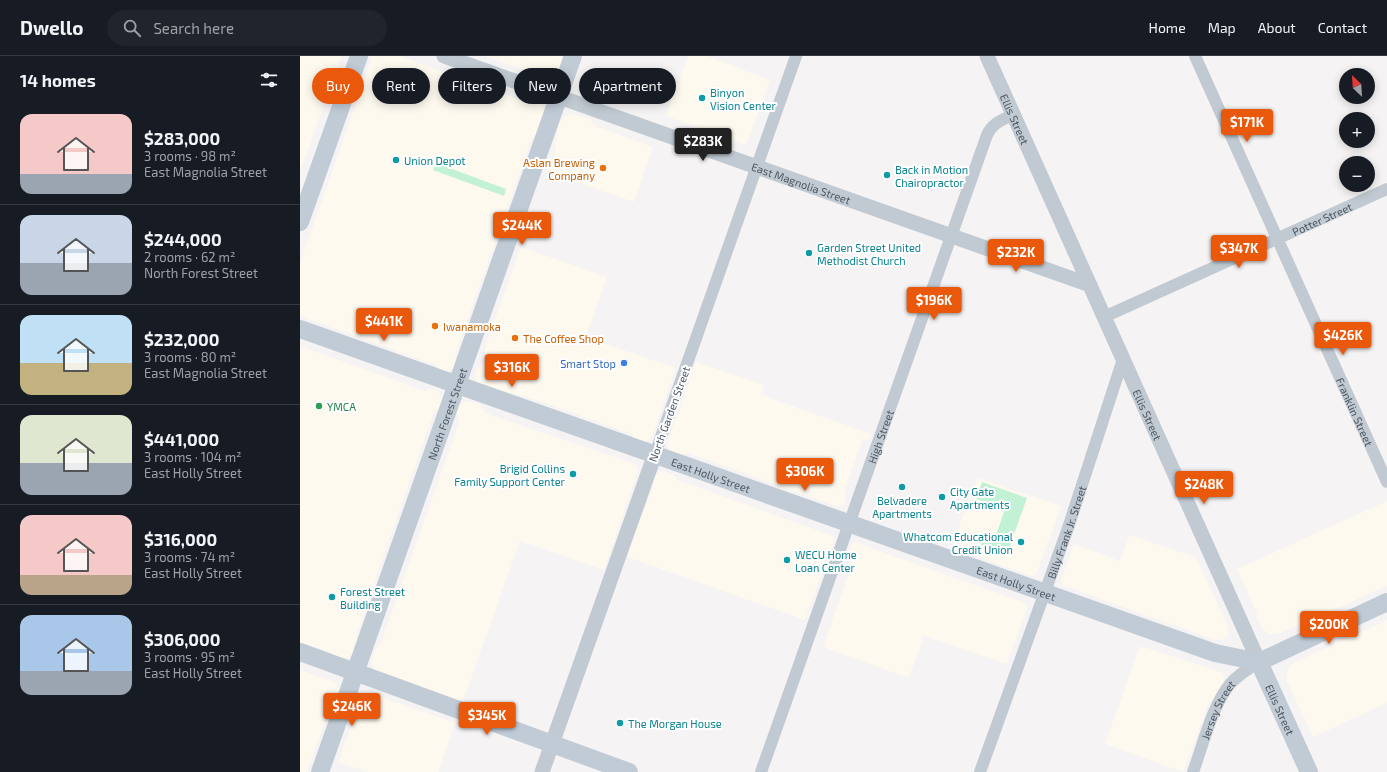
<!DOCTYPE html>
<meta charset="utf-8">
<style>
body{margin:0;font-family:"Exo 2",sans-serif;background:#20242c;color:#f1f3f6;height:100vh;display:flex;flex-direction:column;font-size:15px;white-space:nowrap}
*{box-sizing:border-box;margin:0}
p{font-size:13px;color:#9ea1a6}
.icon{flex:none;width:22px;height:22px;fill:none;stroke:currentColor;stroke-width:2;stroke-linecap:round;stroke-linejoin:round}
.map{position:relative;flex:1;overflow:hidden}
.details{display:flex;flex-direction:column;background:#171b24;width:300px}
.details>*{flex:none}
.banner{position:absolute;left:12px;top:12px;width:380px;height:36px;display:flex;gap:8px}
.needle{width:26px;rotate:335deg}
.controls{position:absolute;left:1039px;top:12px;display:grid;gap:8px}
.controls a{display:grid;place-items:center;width:36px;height:36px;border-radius:50%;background:#171b24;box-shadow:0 2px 10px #0003;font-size:20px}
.price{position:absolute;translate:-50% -34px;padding:0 9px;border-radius:4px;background:#ea580c;color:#fff;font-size:13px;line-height:26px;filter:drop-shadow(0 1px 2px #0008)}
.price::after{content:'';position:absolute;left:50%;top:24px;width:12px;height:9px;margin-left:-6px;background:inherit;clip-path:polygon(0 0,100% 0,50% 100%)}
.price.on{background:#222;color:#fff}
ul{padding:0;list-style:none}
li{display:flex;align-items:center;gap:12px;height:100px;padding:0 20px}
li+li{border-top:1px solid #363941}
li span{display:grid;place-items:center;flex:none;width:112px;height:80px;border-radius:12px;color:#555}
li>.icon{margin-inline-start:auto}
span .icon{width:48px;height:48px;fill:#fffc;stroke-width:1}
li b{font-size:17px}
h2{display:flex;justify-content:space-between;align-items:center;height:48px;padding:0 20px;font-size:17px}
.tag{padding:0 14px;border-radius:18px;background:#171b24;box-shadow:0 2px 10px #0003;font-size:14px;line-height:36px}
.tag.on{background:#ea580c;color:#fff}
header{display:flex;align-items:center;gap:24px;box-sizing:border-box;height:56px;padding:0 20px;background:#171b24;border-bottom:1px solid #363941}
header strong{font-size:19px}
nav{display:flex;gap:22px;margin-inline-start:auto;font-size:14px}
.search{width:280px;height:36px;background:#20242c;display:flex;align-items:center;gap:10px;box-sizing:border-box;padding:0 14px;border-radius:22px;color:#9ea1a6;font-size:15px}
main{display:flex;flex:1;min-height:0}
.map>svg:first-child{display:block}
.commercial{fill:#fdf9ef}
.green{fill:#c3f1d5}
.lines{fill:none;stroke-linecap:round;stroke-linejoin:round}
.minor{stroke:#c1cad2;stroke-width:12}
.tertiary{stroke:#c1cad2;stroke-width:15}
.secondary{stroke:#c1cbd6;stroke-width:18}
.culture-dot{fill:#0f9aa8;stroke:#fff;stroke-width:1.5}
.food-dot{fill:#e8710a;stroke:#fff;stroke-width:1.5}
.shop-dot{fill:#3f7fe0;stroke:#fff;stroke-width:1.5}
.leisure-dot{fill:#2e9e5b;stroke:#fff;stroke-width:1.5}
.labels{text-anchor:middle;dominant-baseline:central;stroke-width:4;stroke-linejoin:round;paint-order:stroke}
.culture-label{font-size:11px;fill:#0d838f;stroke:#fff;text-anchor:start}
.street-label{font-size:11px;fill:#4a5661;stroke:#fff}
.food-label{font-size:11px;fill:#c56008;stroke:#fff;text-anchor:start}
.shop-label{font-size:11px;fill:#366cbe;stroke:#fff;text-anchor:end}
.leisure-label{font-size:11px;fill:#27864d;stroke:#fff;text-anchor:start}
</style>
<header>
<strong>Dwello</strong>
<div class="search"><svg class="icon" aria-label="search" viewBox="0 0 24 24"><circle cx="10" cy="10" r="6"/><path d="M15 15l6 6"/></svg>Search here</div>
<nav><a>Home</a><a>Map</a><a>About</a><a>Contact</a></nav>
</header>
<main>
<section class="details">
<h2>14 homes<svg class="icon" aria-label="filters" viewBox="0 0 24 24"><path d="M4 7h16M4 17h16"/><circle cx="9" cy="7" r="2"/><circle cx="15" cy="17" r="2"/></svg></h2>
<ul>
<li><span style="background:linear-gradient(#f6c9c9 75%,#9aa5b1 0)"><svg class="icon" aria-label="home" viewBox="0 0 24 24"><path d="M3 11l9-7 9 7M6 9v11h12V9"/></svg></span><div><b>$283,000</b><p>3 rooms · 98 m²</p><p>East Magnolia Street</p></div></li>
<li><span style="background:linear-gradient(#c9d6e8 60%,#9aa5b1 0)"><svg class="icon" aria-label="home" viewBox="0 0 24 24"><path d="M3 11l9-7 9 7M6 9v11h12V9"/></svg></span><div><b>$244,000</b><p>2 rooms · 62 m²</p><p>North Forest Street</p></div></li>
<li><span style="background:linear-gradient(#bfe0f5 60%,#c2b280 0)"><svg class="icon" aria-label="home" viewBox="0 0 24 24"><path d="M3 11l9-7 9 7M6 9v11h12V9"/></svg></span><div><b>$232,000</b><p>3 rooms · 80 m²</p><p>East Magnolia Street</p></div></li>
<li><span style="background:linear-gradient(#dfe7d0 60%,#9aa5b1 0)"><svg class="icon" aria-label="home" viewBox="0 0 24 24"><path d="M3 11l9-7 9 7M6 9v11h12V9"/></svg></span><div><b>$441,000</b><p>3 rooms · 104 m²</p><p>East Holly Street</p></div></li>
<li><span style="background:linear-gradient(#f6c9c9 75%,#b9a48a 0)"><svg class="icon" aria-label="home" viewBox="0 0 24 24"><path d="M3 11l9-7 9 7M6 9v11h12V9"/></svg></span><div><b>$316,000</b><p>3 rooms · 74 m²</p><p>East Holly Street</p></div></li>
<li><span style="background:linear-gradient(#a9c7e8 70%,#9aa5b1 0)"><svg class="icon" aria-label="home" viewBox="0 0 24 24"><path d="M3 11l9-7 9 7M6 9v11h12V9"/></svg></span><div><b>$306,000</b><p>3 rooms · 95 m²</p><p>East Holly Street</p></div></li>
</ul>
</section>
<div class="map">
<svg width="1087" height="716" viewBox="0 0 1087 716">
<rect width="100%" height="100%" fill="#f5f3f3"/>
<path class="commercial" d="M 0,0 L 41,0 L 0,117 Z
M 70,0 L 100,0 L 220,44 L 234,42 L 240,46 L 244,52 L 245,61 L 238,78 L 233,80 L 155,299 L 157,304 L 154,312 L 147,316 L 140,315 L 136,309 L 0,260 L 0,207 L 71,5 Z
M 185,0 L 262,0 L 263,6 L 257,20 L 252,24 L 242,25 L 236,23 L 233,17 Z
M 388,0 L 407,0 L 470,24 L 446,89 L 366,60 Z
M 274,58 L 290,63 L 295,70 L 353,91 L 334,146 L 248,116 L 256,92 L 255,86 L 259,68 L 264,61 Z
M 221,191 L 307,221 L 286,281 L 376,312 L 353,379 L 350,383 L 345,386 L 340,386 L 335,384 L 332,378 L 243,346 L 184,330 L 176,325 L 175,321 L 176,314 L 181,310 L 186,299 L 184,295 Z
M 0,290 L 125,335 L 130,333 L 138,335 L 140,338 L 143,344 L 141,351 L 134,356 L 57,577 L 57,588 L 52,599 L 45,603 L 32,601 L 27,595 L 0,586 Z
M 396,306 L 464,329 L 461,339 L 571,378 L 569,384 L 563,382 L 544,436 L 546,442 L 544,449 L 538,451 L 388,397 L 380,400 L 370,395 L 367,388 L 368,384 Z
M 170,345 L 180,348 L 185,357 L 335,408 L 338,411 L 338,415 L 304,514 L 220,485 L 162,648 L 76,616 L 71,607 L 74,595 L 81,587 L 160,364 L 156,355 L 159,349 L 163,347 Z
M 363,415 L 373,418 L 378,424 L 533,480 L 534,484 L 505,564 L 327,501 L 352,432 L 354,421 L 359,416 Z
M 678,422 L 761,450 L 736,519 L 731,520 L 651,491 Z
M 1087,445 L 1087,530 L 978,578 L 969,578 L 962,573 L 957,562 L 957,557 L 937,513 Z
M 829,479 L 896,501 L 929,573 L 928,579 L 925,582 L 921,584 L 915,584 L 762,529 L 761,525 L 774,488 L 820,505 Z
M 553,487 L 557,487 L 723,546 L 727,551 L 707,608 L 624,580 L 609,622 L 523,591 L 555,500 L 547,497 L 551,490 Z
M 1087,564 L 1087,647 L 1013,681 L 986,623 L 988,613 L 993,607 Z
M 840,590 L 921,616 L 924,619 L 923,629 L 921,634 L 908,649 L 883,716 L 805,688 Z
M 0,614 L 34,626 L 40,635 L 36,648 L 28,657 L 7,716 L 0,716 Z
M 67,637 L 75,639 L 155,667 L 138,716 L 67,716 L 38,706 L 55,661 L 54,652 L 56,646 L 61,640 Z"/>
<path class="green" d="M 136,107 L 206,133 L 204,140 L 133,114 Z
M 682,426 L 727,442 L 707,498 L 681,489 L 685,479 L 695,482 L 705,453 L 676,443 Z"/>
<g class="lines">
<g class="minor">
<path id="s1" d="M 895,0 L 1087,426"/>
<path id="s2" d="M 804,261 L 1087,133"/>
<path d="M 355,398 L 496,0"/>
<path id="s3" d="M 461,716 L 687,79 C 692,67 702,64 714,58"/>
<path id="s4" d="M 680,716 L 768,472 L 823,303"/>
<path id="s5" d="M 893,716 C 903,689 912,650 930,628 C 938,619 949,612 959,606"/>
</g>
<g class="tertiary">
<path id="s6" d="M 144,0 L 790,229"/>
<path id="s7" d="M 687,0 L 959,606"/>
<path d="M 242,716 L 355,398"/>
</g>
<g class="secondary">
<path d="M 0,166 L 59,0"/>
<path id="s8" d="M 0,273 L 915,597 L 959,606"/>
<path d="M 0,596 L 329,716"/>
<path d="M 959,606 L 1087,546"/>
<path id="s9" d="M 959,606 L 1009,716"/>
<path id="s10" d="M 20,716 L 273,0"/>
</g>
</g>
<g class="culture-dot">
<circle cx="402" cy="42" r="4"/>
<circle cx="96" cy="104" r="4"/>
<circle cx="587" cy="119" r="4"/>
<circle cx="509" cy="197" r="4"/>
<circle cx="273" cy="418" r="4"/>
<circle cx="602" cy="431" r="4"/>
<circle cx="642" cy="441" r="4"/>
<circle cx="721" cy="486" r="4"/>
<circle cx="487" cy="504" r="4"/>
<circle cx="32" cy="541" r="4"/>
<circle cx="320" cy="667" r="4"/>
</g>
<g class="food-dot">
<circle cx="303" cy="112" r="4"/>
<circle cx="135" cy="270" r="4"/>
<circle cx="215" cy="282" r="4"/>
</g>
<circle class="shop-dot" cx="324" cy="307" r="4"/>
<circle class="leisure-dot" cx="19" cy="350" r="4"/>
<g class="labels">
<g class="culture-label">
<text x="410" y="36">Binyon<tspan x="410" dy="13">Vision Center</tspan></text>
<text x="104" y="104">Union Depot</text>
<text x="595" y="113">Back in Motion<tspan x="595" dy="13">Chairopractor</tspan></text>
<text x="517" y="191">Garden Street United<tspan x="517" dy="13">Methodist Church</tspan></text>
<text x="265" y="412" text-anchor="end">Brigid Collins<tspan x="265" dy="13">Family Support Center</tspan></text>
<text x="650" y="435">City Gate<tspan x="650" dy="13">Apartments</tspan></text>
<text x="602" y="444" text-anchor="middle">Belvadere<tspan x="602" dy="13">Apartments</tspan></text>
<text x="713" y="480" text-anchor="end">Whatcom Educational<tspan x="713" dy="13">Credit Union</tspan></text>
<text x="495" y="498">WECU Home<tspan x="495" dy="13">Loan Center</tspan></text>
<text x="40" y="535">Forest Street<tspan x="40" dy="13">Building</tspan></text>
<text x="328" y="667">The Morgan House</text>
</g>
<g class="street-label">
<text stroke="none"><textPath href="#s7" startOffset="69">Ellis Street</textPath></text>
<text stroke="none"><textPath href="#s6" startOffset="379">East Magnolia Street</textPath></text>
<text stroke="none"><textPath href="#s2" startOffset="239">Potter Street</textPath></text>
<text stroke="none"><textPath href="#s1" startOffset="390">Franklin Street</textPath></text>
<text stroke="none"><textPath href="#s10" startOffset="380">North Forest Street</textPath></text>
<text transform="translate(369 358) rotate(-70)">North Garden Street</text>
<text stroke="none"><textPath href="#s7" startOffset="393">Ellis Street</textPath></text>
<text stroke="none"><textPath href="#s3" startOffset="356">High Street</textPath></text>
<text stroke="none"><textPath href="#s8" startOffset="436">East Holly Street</textPath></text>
<text stroke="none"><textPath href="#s4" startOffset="255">Billy Frank Jr. Street</textPath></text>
<text stroke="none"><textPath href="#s8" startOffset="760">East Holly Street</textPath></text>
<text stroke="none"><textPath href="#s9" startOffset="52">Ellis Street</textPath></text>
<text stroke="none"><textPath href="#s5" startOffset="67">Jersey Street</textPath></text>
</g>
<g class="food-label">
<text x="295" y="106" text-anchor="end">Aslan Brewing<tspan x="295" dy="13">Company</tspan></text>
<text x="143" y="270">Iwanamoka</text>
<text x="223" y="282">The Coffee Shop</text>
</g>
<g class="shop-label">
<text x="316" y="307">Smart Stop</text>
</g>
<g class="leisure-label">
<text x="27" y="350">YMCA</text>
</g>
</g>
</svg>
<div class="controls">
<a><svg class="needle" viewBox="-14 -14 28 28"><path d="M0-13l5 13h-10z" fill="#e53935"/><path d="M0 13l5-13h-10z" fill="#9ea1a6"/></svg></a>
<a>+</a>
<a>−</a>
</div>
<b class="price" style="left:947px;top:87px">$171K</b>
<b class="price on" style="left:403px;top:106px">$283K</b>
<b class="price" style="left:222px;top:190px">$244K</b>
<b class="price" style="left:939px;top:213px">$347K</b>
<b class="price" style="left:716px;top:217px">$232K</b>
<b class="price" style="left:634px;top:265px">$196K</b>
<b class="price" style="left:84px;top:286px">$441K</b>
<b class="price" style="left:1043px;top:300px">$426K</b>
<b class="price" style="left:212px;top:332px">$316K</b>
<b class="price" style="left:505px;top:436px">$306K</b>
<b class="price" style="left:904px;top:449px">$248K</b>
<b class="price" style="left:1029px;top:589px">$200K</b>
<b class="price" style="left:52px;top:671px">$246K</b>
<b class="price" style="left:187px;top:680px">$345K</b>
<div class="banner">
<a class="tag on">Buy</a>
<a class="tag">Rent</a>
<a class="tag">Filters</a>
<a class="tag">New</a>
<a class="tag">Apartment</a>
</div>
</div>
</main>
